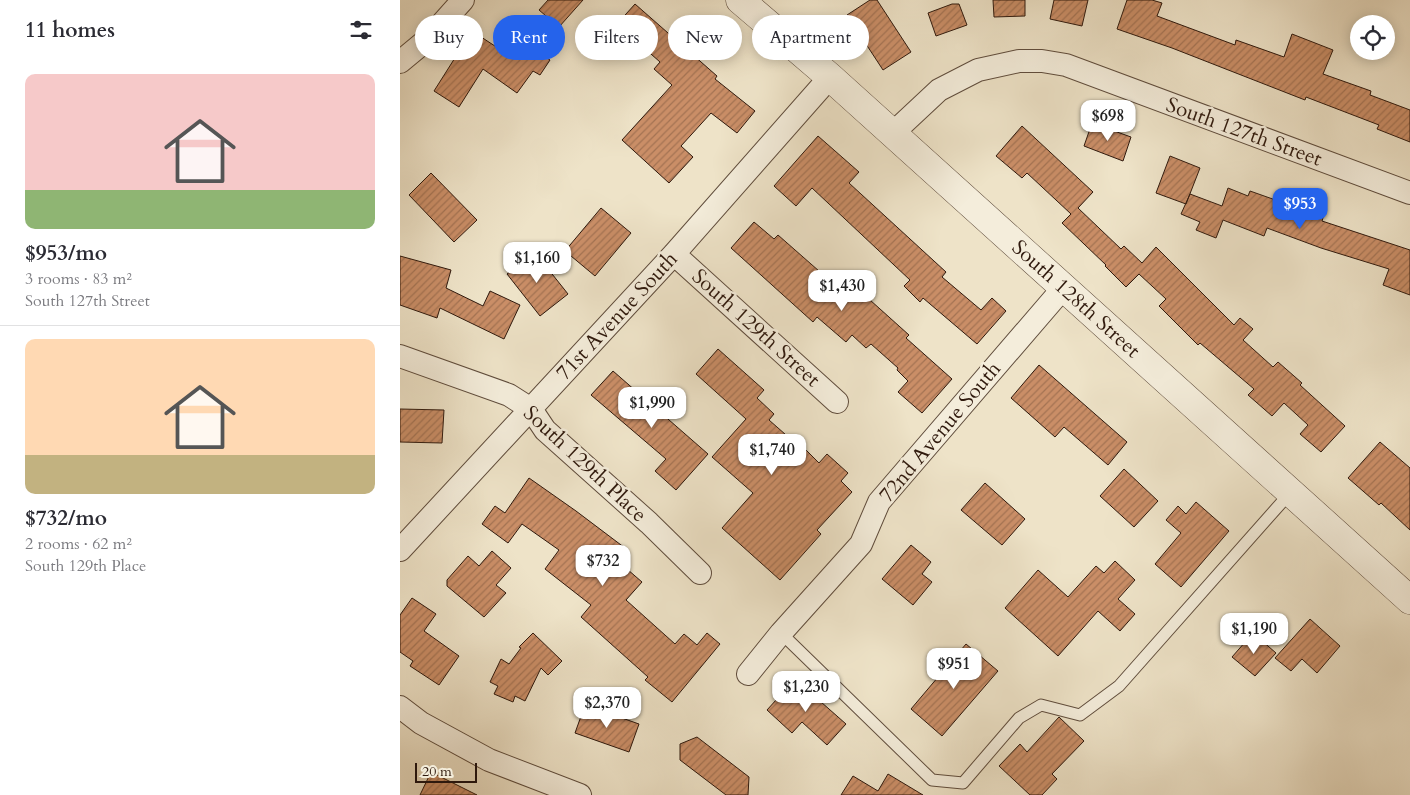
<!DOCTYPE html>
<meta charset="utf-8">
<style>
body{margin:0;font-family:Cardo,serif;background:#f2f2f3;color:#2b2b33;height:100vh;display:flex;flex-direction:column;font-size:19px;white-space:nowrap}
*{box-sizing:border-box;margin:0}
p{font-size:16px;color:#7c7c81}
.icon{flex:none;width:28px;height:28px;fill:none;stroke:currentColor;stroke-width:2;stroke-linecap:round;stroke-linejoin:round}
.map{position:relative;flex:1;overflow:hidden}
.panel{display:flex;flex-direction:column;background:#fff;width:400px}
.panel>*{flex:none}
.hud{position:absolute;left:15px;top:15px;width:475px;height:45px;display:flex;gap:10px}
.buttons{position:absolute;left:950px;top:15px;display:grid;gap:10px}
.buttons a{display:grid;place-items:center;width:45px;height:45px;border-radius:50%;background:#fff;box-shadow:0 2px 12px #0003;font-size:25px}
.scale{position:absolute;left:15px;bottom:12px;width:62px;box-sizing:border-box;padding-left:5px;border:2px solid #2f190d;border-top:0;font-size:14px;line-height:18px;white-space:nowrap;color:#2f190d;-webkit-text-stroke:4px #f4eddb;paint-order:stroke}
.price{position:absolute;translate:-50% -42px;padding:0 11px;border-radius:10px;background:#fff;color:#222;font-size:16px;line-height:32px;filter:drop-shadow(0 1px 2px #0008)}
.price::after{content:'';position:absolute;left:50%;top:30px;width:15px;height:11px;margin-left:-8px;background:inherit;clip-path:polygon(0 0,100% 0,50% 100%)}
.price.current{background:#2563eb;color:#fff}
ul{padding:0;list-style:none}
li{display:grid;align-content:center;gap:10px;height:265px;padding:0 25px}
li+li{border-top:1px solid #e1e1e2}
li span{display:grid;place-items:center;height:155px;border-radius:10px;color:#555}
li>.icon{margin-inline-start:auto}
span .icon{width:90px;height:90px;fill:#fffc;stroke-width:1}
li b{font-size:21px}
h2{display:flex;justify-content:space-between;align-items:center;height:60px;padding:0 25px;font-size:21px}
.pill{padding:0 18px;border-radius:22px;background:#fff;box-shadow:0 2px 12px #0003;font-size:18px;line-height:45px}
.pill.current{background:#2563eb;color:#fff}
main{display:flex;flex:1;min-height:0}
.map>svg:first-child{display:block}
.building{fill:url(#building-hatch);stroke:#2f190d}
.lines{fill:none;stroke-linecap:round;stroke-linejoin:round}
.service-casing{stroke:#5f4c3c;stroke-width:13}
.minor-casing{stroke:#5f4c3c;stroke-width:24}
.tertiary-casing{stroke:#5f4c3c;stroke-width:29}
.service{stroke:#f4eddb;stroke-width:11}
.minor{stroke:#f4eddb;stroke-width:22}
.tertiary{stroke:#f4eddb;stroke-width:28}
.labels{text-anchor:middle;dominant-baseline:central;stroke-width:5;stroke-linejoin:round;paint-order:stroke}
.street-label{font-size:21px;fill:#2f190d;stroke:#f4eddb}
</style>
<main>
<section class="panel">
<h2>11 homes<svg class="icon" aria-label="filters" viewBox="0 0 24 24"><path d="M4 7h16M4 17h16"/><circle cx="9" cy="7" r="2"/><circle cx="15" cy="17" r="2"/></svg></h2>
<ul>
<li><span style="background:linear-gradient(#f6c9c9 75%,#8fb573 0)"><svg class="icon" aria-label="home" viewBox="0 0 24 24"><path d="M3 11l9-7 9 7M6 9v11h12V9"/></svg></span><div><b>$953/mo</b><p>3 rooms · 83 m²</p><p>South 127th Street</p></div></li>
<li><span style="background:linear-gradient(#ffd9b3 75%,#c2b280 0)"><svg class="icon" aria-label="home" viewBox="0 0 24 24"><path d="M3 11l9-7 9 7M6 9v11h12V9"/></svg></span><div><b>$732/mo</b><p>2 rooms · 62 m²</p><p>South 129th Place</p></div></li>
</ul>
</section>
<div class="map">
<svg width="1010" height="795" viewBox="0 0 1010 795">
<defs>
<pattern id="building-hatch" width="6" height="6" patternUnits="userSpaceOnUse" patternTransform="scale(1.25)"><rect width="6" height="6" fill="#ca8e67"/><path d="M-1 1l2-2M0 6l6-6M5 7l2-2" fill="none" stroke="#a47353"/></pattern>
</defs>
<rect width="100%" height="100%" fill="#eee3c8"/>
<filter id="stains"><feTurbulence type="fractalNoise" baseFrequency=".004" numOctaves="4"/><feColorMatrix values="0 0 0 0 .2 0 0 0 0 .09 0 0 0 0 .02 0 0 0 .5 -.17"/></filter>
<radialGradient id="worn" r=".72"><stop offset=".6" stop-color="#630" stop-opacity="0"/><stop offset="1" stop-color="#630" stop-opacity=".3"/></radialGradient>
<path class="building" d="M 148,0 L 183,0 L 159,27 L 139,10 Z
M 470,0 L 477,0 L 511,52 L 483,70 L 447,15 Z
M 593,0 L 625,0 L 625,16 L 594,17 Z
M 654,0 L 688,0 L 682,26 L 650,19 Z
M 727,0 L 752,0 L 762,3 L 757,16 L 835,45 L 836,40 L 884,57 L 892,34 L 933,50 L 923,74 L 971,91 L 970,95 L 1010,110 L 1010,142 L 977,129 L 979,125 L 906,97 L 905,100 L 772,48 L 717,29 Z
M 235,4 L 317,76 L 315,79 L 355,111 L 337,133 L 311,113 L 281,146 L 293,157 L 269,183 L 222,140 L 272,85 L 254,69 L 260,62 L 217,24 Z
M 552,4 L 559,4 L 567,25 L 536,36 L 528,13 Z
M 72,31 L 104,52 L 116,36 L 150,60 L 140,75 L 133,71 L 117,93 L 83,69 L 59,107 L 34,91 Z
M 692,123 L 731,137 L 723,161 L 684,146 Z
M 622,126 L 693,192 L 678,208 L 721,249 L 724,246 L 742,263 L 756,247 L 834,325 L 840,318 L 853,329 L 843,340 L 873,367 L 878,362 L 902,383 L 900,385 L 945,426 L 921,452 L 900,434 L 908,425 L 884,403 L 872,416 L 848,395 L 854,389 L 800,343 L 798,345 L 759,306 L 766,299 L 739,274 L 726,287 L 705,266 L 706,265 L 662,223 L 671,214 L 627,173 L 622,178 L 596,156 Z
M 418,136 L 459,172 L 449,183 L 546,272 L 542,277 L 581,310 L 592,298 L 606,311 L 577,344 L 523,298 L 520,302 L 504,286 L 510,280 L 412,188 L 396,206 L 374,186 Z
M 770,156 L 800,168 L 786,204 L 756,193 Z
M 31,173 L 77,220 L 54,242 L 9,195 Z
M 828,188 L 848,196 L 850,191 L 884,203 L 888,194 L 926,208 L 922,221 L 1010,250 L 1010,295 L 983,285 L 989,269 L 921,248 L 867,228 L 864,236 L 823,220 L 816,238 L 796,230 L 800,222 L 781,214 L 790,194 L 822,206 Z
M 201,208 L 231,233 L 195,276 L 165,251 Z
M 354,222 L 374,239 L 378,235 L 452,300 L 460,291 L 509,335 L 506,338 L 552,379 L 522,413 L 498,392 L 508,381 L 497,370 L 498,368 L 471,344 L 466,348 L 452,335 L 446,342 L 417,317 L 413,322 L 331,248 Z
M 131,255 L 137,255 L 168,294 L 140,316 L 107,274 Z
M 0,256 L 51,270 L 46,288 L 83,306 L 90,291 L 120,305 L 104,339 L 40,308 L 37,318 L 0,305 Z
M 318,349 L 364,390 L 357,398 L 374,414 L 369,420 L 402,449 L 403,447 L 419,463 L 427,454 L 448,473 L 441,481 L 452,492 L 417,530 L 421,534 L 380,580 L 322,528 L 353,493 L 312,457 L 346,419 L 296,374 Z
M 639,365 L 727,442 L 708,465 L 664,427 L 655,437 L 611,398 Z
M 213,371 L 308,454 L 276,490 L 255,471 L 266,459 L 191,395 Z
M 0,409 L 44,410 L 42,443 L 0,442 Z
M 980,442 L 1010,468 L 1010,530 L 981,503 L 979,505 L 948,478 Z
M 724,469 L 758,501 L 734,527 L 700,496 Z
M 129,478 L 176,511 L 229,551 L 220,563 L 242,582 L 226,600 L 275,644 L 284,634 L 297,645 L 307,633 L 320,644 L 272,702 L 245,680 L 248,677 L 181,617 L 191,605 L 145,569 L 159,550 L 122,524 L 108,543 L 82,524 L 95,506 L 105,513 Z
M 585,483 L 625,519 L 602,545 L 561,510 Z
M 796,502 L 829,531 L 781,587 L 755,564 L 781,533 L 766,520 L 778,506 L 786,514 Z
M 511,545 L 531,562 L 522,574 L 532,582 L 513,605 L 482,579 Z
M 92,551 L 111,568 L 96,585 L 106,593 L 84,617 L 47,586 L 47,580 L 68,556 L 79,566 Z
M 715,561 L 735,580 L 718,599 L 735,614 L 720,631 L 698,611 L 658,656 L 605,608 L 638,570 L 668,597 L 696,566 L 704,573 Z
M 12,598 L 36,614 L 24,631 L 59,656 L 39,685 L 10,666 L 13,661 L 0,652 L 0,615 Z
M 910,619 L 940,646 L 917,673 L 902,659 L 891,671 L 875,658 Z
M 133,633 L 162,661 L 148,675 L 141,668 L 125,701 L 115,696 L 113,702 L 94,694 L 98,686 L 90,682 L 101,659 L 109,664 L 121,648 L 119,647 Z
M 853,633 L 876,653 L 855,676 L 832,657 Z
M 566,644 L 598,671 L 542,736 L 511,709 Z
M 395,679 L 446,724 L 427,745 L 402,722 L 392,733 L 367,710 Z
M 185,705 L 239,724 L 229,752 L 175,733 Z
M 659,717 L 684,741 L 652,774 L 657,779 L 642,795 L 630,795 L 599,766 L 620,744 L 627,752 Z
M 297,737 L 349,777 L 348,795 L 326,795 L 280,760 L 280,744 Z
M 31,772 L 77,795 L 20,795 Z
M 488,774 L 523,795 L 441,795 L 453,776 L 478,791 Z"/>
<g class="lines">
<defs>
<path id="service" d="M 381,633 L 532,780 L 563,783 L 619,718 L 641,705 L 680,715 L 719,686 L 890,493"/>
<path id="minor" d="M 0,62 L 29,38 L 63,0
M 493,133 L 539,90 L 578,70 L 619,61 L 642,61 L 666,65 L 1010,193
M 274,254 L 437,402
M 0,356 L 109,395 L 131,409 L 145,430 L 249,523 L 300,573
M 0,550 L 274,254 L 430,77
M 348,674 L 381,633 L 461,544 L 479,502 L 664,287
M 0,707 L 21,723 L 89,760 L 180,795"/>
<path id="tertiary" d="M 340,0 L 430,77 L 1010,600"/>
</defs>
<use href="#service" class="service-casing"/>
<use href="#minor" class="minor-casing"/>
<use href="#tertiary" class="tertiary-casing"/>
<use href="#service" class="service"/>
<use href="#minor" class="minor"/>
<use href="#tertiary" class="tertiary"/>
</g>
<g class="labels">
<g class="street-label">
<text transform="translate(844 132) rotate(20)">South 127th Street</text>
<text transform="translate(676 299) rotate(42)">South 128th Street</text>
<text transform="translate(217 316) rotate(-47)">71st Avenue South</text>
<text transform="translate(356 328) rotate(42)">South 129th Street</text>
<text transform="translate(540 432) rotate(-50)">72nd Avenue South</text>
<text transform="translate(185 464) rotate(43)">South 129th Place</text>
</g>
</g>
<rect width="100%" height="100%" filter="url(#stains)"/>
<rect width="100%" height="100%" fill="url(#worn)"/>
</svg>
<div class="buttons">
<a><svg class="icon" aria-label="locate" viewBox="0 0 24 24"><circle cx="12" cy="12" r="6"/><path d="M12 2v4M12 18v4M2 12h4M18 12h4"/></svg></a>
</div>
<div class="scale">20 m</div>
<b class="price" style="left:708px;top:142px">$698</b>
<b class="price current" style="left:900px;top:230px">$953</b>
<b class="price" style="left:137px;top:284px">$1,160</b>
<b class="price" style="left:442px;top:312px">$1,430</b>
<b class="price" style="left:252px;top:429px">$1,990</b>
<b class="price" style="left:372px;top:476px">$1,740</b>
<b class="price" style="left:203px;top:587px">$732</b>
<b class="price" style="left:854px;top:655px">$1,190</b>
<b class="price" style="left:554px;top:690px">$951</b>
<b class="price" style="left:406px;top:713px">$1,230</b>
<b class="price" style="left:207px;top:729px">$2,370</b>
<div class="hud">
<a class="pill">Buy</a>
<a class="pill current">Rent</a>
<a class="pill">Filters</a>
<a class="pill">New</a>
<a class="pill">Apartment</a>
</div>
</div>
</main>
